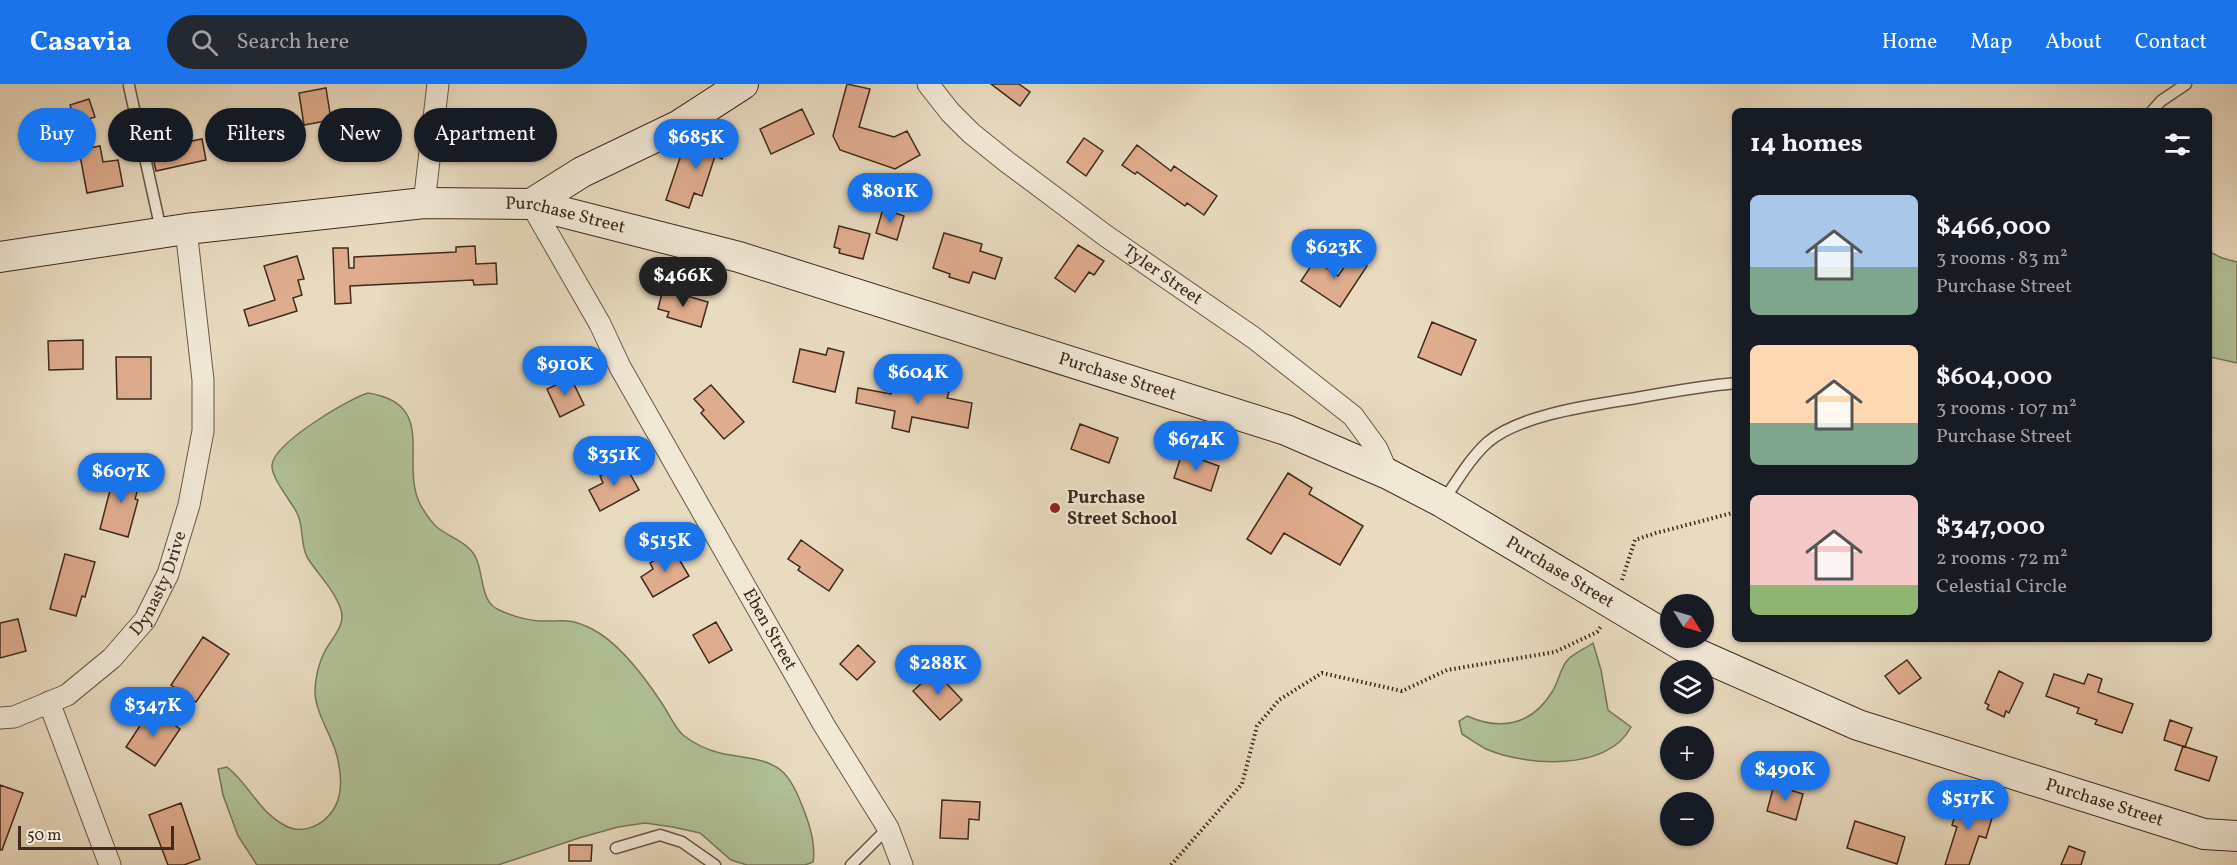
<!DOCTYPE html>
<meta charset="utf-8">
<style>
body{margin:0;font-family:Vollkorn,serif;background:#242831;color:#f1f3f6;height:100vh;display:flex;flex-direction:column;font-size:22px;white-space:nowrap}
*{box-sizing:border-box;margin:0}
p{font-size:20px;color:#9ea1a6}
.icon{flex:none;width:33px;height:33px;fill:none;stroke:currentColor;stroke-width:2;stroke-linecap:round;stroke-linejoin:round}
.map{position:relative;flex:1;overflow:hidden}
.side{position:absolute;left:1732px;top:24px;width:480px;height:534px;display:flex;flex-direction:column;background:#171b24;border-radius:9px;box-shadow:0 2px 4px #0004}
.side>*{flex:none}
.top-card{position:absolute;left:18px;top:24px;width:570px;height:54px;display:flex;gap:12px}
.needle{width:39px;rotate:127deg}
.tools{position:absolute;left:1660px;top:510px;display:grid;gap:12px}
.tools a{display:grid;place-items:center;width:54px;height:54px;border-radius:50%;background:#171b24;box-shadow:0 2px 4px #0004;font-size:30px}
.scale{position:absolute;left:18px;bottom:15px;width:156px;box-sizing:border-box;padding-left:6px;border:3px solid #3f2a1d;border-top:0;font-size:16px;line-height:21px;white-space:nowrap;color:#3f2a1d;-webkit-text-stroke:4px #f1e8d6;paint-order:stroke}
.price{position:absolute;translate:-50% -51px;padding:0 14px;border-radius:21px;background:#1a73e8;color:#fff;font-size:20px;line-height:39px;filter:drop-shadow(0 2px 3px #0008)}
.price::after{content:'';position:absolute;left:50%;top:36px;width:18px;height:14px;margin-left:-9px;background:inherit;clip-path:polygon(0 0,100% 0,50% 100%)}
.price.on{background:#222;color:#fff}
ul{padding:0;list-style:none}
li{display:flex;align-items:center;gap:18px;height:150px;padding:0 18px}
li span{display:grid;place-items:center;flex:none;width:168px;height:120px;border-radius:9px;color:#555}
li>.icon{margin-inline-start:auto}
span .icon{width:72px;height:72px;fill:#fffc;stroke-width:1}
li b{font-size:26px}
h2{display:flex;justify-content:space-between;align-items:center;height:72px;padding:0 18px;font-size:26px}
.pill{padding:0 21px;border-radius:27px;background:#171b24;box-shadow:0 2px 4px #0004;font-size:21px;line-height:54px}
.pill.on{background:#1a73e8;color:#fff}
header{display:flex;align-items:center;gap:36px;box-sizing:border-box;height:84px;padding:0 30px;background:#1a73e8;color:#fff}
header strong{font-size:28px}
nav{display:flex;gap:33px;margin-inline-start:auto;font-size:21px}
.search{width:420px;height:54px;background:#242831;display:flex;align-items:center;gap:15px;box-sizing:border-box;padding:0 21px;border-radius:33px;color:#9ea1a6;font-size:22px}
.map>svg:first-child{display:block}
.green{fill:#b1c197;stroke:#78765a;stroke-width:1.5}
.building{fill:#e0ac8e;stroke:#3f2a1d;stroke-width:1.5}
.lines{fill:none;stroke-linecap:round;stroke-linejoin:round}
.lane-casing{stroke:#6a5646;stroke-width:13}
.street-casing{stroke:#6a5646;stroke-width:23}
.secondary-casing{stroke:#3f2a1d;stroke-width:32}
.path{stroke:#3f2a1d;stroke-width:4;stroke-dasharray:1.5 3;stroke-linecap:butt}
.lane{stroke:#f1e8d6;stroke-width:10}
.street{stroke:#f1e8d6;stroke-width:21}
.secondary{stroke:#f1e8d6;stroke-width:30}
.poi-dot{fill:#8f2418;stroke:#f1e8d6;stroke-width:2}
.labels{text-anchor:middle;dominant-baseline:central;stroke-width:4.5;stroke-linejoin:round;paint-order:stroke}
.street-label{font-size:18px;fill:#3f2a1d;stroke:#f1e8d6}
.poi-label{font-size:18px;font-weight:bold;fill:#3f2a1d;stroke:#f1e8d6;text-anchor:start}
</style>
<header>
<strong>Casavia</strong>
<div class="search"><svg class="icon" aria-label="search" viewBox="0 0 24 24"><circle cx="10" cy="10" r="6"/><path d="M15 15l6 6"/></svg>Search here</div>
<nav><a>Home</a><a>Map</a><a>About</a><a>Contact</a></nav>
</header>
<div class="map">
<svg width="2237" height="781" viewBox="0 0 2237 781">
<rect width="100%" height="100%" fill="#e9dbc0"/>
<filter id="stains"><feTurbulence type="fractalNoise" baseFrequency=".00333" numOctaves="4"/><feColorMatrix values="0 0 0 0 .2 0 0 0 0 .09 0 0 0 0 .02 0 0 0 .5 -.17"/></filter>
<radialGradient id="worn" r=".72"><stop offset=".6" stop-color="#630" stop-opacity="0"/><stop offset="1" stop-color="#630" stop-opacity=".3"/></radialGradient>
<path class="green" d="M 2210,168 L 2222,174 L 2237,178 L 2237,279 L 2210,273 Z
M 368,309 C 440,320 398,380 421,422 C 426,430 431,439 438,444 C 451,454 469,459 476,474 C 484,491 480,518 499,526 C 510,531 527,536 539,537 C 563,538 568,533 592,545 C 620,559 646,595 663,621 C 669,630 675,644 683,651 C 693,659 708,666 720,669 C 740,674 768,673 784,689 C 794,700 800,716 805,729 C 811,745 816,762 813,778 L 805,781 L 747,781 L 731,776 L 700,749 L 673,743 L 645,739 L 618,743 L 579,754 L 498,781 L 257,781 L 238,752 L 223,711 L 218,685 L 227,683 C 250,701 257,726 284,741 C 306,754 334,736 339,712 C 342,700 340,684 337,672 C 332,651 315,629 315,607 C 315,595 319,578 325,567 C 331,555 346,542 341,526 C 335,506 318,491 307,473 C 300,459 304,442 297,429 C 291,417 271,394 272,381 C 274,359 348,315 368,309 Z
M 1593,559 L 1601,586 L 1608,626 L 1631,643 C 1608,688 1525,682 1486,665 C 1478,661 1470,655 1462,650 L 1459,637 L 1467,632 C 1501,647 1532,641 1552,608 C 1558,599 1560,586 1566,578 C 1571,570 1585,565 1593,559 Z"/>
<path class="building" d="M 847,0 L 870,5 L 859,43 L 894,53 L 907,47 L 920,71 L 895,85 L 840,66 L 833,52 Z
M 991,0 L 1019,0 L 1030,8 L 1020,22 Z
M 326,4 L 331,36 L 304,41 L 299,9 Z
M 89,15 L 95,33 L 76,39 L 70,21 Z
M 802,25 L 814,50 L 771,70 L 760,45 Z
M 704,47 L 729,56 L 722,75 L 715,72 L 702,112 L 694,109 L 689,124 L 666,116 L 682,68 L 694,72 Z
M 1084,54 L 1103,67 L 1086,92 L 1067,78 Z
M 202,55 L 206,76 L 156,87 L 151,65 Z
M 1137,61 L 1171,87 L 1174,82 L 1217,112 L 1204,131 L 1187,119 L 1185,122 L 1137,88 L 1135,90 L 1122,81 Z
M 100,62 L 103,78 L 118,76 L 123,102 L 87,109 L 79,66 Z
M 883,125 L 904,132 L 897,156 L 876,149 Z
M 839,142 L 870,150 L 863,175 L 839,169 L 840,165 L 834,163 Z
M 944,149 L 982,160 L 980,167 L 1002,174 L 995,195 L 973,188 L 969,199 L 949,193 L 950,190 L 933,184 Z
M 1078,161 L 1104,177 L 1094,191 L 1089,188 L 1075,208 L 1055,194 Z
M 475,162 L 476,180 L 496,179 L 497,200 L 474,201 L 473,196 L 350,202 L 351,219 L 335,220 L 333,164 L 348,164 L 349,184 L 354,184 L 354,173 L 456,168 L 456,163 Z
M 297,172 L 304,195 L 298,196 L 302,211 L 293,214 L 297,227 L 249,242 L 244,226 L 275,216 L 264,182 Z
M 1352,172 L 1367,182 L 1340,223 L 1301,197 L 1315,176 L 1338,192 Z
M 663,205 L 708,218 L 701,243 L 667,233 L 669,228 L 658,225 Z
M 1432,238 L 1476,256 L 1461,291 L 1418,273 Z
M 83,256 L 83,285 L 49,286 L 48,257 Z
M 828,264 L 844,268 L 835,308 L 793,298 L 800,265 L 826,271 Z
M 116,273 L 151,273 L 151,315 L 117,315 Z
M 571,294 L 584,321 L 560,333 L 547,305 Z
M 894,297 L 949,308 L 947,314 L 972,319 L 968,344 L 912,333 L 909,348 L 892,344 L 895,327 L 856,319 L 858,304 L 891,310 Z
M 711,301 L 744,338 L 724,355 L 701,329 L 704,326 L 694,315 Z
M 1080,340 L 1118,354 L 1109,379 L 1071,365 Z
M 1182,369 L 1219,382 L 1211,407 L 1174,394 Z
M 624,379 L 639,406 L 600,427 L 589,406 L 603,399 L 600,392 Z
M 115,387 L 141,394 L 135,415 L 138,416 L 128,453 L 100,445 Z
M 1288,389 L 1312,404 L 1309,410 L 1363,442 L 1340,481 L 1284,449 L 1271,470 L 1247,455 Z
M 801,456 L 843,486 L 829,507 L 798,486 L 800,483 L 788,475 Z
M 673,465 L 689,492 L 653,513 L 641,493 L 653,485 L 650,479 Z
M 65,470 L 95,478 L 85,513 L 82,512 L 76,532 L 50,525 Z
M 18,535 L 26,567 L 0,574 L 0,539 Z
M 716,538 L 732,566 L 709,579 L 693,551 Z
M 203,553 L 229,570 L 196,618 L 171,601 Z
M 858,561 L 875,578 L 857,596 L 840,580 Z
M 1907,576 L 1921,594 L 1899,610 L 1885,592 Z
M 935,587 L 962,616 L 940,636 L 913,607 Z
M 1999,587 L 2023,599 L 2009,629 L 2006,627 L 2004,633 L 1987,625 L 1989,621 L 1985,619 Z
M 2054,590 L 2084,600 L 2088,590 L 2102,595 L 2098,608 L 2133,620 L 2122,649 L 2095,640 L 2097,636 L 2077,629 L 2079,624 L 2046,612 Z
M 151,625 L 180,645 L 155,682 L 126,663 Z
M 2170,636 L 2192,644 L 2185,663 L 2164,656 Z
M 2183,662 L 2217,673 L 2209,697 L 2175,686 Z
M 0,701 L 23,709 L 2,766 L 0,766 Z
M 1774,701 L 1803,710 L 1796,736 L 1767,727 Z
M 1961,712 L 1981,718 L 1979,723 L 1994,727 L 1986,754 L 1979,752 L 1969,781 L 1945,781 L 1957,743 L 1952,741 Z
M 942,716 L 980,718 L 979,736 L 969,735 L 968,755 L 940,754 Z
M 181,719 L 200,775 L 184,781 L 168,781 L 149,731 Z
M 1855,737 L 1905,753 L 1897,780 L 1847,764 Z
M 569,761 L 592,761 L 591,777 L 569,777 Z
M 2069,762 L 2085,768 L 2081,781 L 2061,781 Z"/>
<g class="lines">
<defs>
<path id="lane" d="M 129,2 L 161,146
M 2152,27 L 2161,17 L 2186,0
M 1444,416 C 1457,397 1470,374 1488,358 C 1521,330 1594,321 1636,314 C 1669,308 1702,302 1736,299
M 616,764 L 660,751 L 682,758 L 715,781
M 851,781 L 888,744"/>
<g id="street">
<path id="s1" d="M 928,0 L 950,28 L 971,49 L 1007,78 L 1106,152 L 1254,254 L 1353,332 L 1377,365 L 1388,390"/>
<path d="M 424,119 L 438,0"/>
<path id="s2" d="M 531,120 L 600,240 L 620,283 L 824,641 L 888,744 L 902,781"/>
<path d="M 49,618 L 110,781"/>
<path id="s3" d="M 0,634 L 14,633 L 67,611 L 112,574 L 145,536 L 168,490 L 189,421 L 203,347 L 203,296 L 186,145"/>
</g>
<g id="secondary">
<path d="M 531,120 L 582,88 L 678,42 L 743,0"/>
<path id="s4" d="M 0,173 L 186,145 L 424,119 L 531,120 L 739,173 L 1286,346 L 1388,390 L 1442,418 L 1695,569 L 1858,641 L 2204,750 L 2237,752"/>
</g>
</defs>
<use href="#lane" class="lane-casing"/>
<use href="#street" class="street-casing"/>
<use href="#secondary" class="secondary-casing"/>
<path class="path" d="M 1622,496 L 1635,456 L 1656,449 L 1736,428
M 1171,781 L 1242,700 L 1257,642 L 1279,616 L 1322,589 L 1402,607 L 1447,586 L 1555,568 L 1597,548 L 1602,541"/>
<use href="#lane" class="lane"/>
<use href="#street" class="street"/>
<use href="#secondary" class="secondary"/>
</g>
<circle class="poi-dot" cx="1055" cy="424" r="6"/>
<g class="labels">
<g class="street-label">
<text stroke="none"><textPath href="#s4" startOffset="570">Purchase Street</textPath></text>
<text stroke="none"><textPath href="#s1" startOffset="304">Tyler Street</textPath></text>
<text stroke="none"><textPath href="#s4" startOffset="1146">Purchase Street</textPath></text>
<text stroke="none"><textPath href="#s4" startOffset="1632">Purchase Street</textPath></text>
<text stroke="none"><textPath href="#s3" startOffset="219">Dynasty Drive</textPath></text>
<text stroke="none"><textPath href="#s2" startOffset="488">Eben Street</textPath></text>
<text stroke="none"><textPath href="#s4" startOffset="2226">Purchase Street</textPath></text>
</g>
<g class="poi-label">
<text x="1067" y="414">Purchase<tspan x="1067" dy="21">Street School</tspan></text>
</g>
</g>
<rect width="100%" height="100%" filter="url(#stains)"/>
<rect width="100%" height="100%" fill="url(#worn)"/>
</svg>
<div class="tools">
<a><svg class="needle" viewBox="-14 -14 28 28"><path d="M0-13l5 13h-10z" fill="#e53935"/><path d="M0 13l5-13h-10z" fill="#9ea1a6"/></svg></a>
<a><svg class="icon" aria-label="layers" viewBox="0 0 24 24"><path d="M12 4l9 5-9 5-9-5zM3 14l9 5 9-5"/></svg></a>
<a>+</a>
<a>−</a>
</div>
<div class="scale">50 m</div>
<b class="price" style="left:696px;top:86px">$685K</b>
<b class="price" style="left:890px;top:140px">$801K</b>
<b class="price" style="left:1334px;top:196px">$623K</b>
<b class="price on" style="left:683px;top:224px">$466K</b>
<b class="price" style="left:565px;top:313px">$910K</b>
<b class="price" style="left:918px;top:321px">$604K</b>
<b class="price" style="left:1196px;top:388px">$674K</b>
<b class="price" style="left:614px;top:403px">$351K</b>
<b class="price" style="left:121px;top:420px">$607K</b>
<b class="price" style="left:665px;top:489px">$515K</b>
<b class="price" style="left:938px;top:612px">$288K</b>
<b class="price" style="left:153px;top:654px">$347K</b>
<b class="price" style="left:1785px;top:718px">$490K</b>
<b class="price" style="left:1968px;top:747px">$517K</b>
<div class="top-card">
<a class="pill on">Buy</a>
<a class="pill">Rent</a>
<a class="pill">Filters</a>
<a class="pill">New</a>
<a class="pill">Apartment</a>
</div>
<section class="side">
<h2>14 homes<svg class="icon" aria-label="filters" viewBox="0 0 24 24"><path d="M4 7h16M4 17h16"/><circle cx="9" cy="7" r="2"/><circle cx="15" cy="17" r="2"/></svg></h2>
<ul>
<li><span style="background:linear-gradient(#a9c7e8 60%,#7fa58c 0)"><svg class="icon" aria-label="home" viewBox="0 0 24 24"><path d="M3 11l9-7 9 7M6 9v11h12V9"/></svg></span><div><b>$466,000</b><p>3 rooms · 83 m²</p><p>Purchase Street</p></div></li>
<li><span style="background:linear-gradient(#ffd9b3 65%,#7fa58c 0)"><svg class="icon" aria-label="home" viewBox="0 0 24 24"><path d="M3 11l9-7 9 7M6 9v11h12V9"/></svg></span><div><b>$604,000</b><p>3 rooms · 107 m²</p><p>Purchase Street</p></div></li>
<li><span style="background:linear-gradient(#f6c9c9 75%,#8fb573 0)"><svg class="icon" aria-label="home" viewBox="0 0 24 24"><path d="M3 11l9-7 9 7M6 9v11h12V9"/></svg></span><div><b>$347,000</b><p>2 rooms · 72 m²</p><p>Celestial Circle</p></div></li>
</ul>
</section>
</div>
